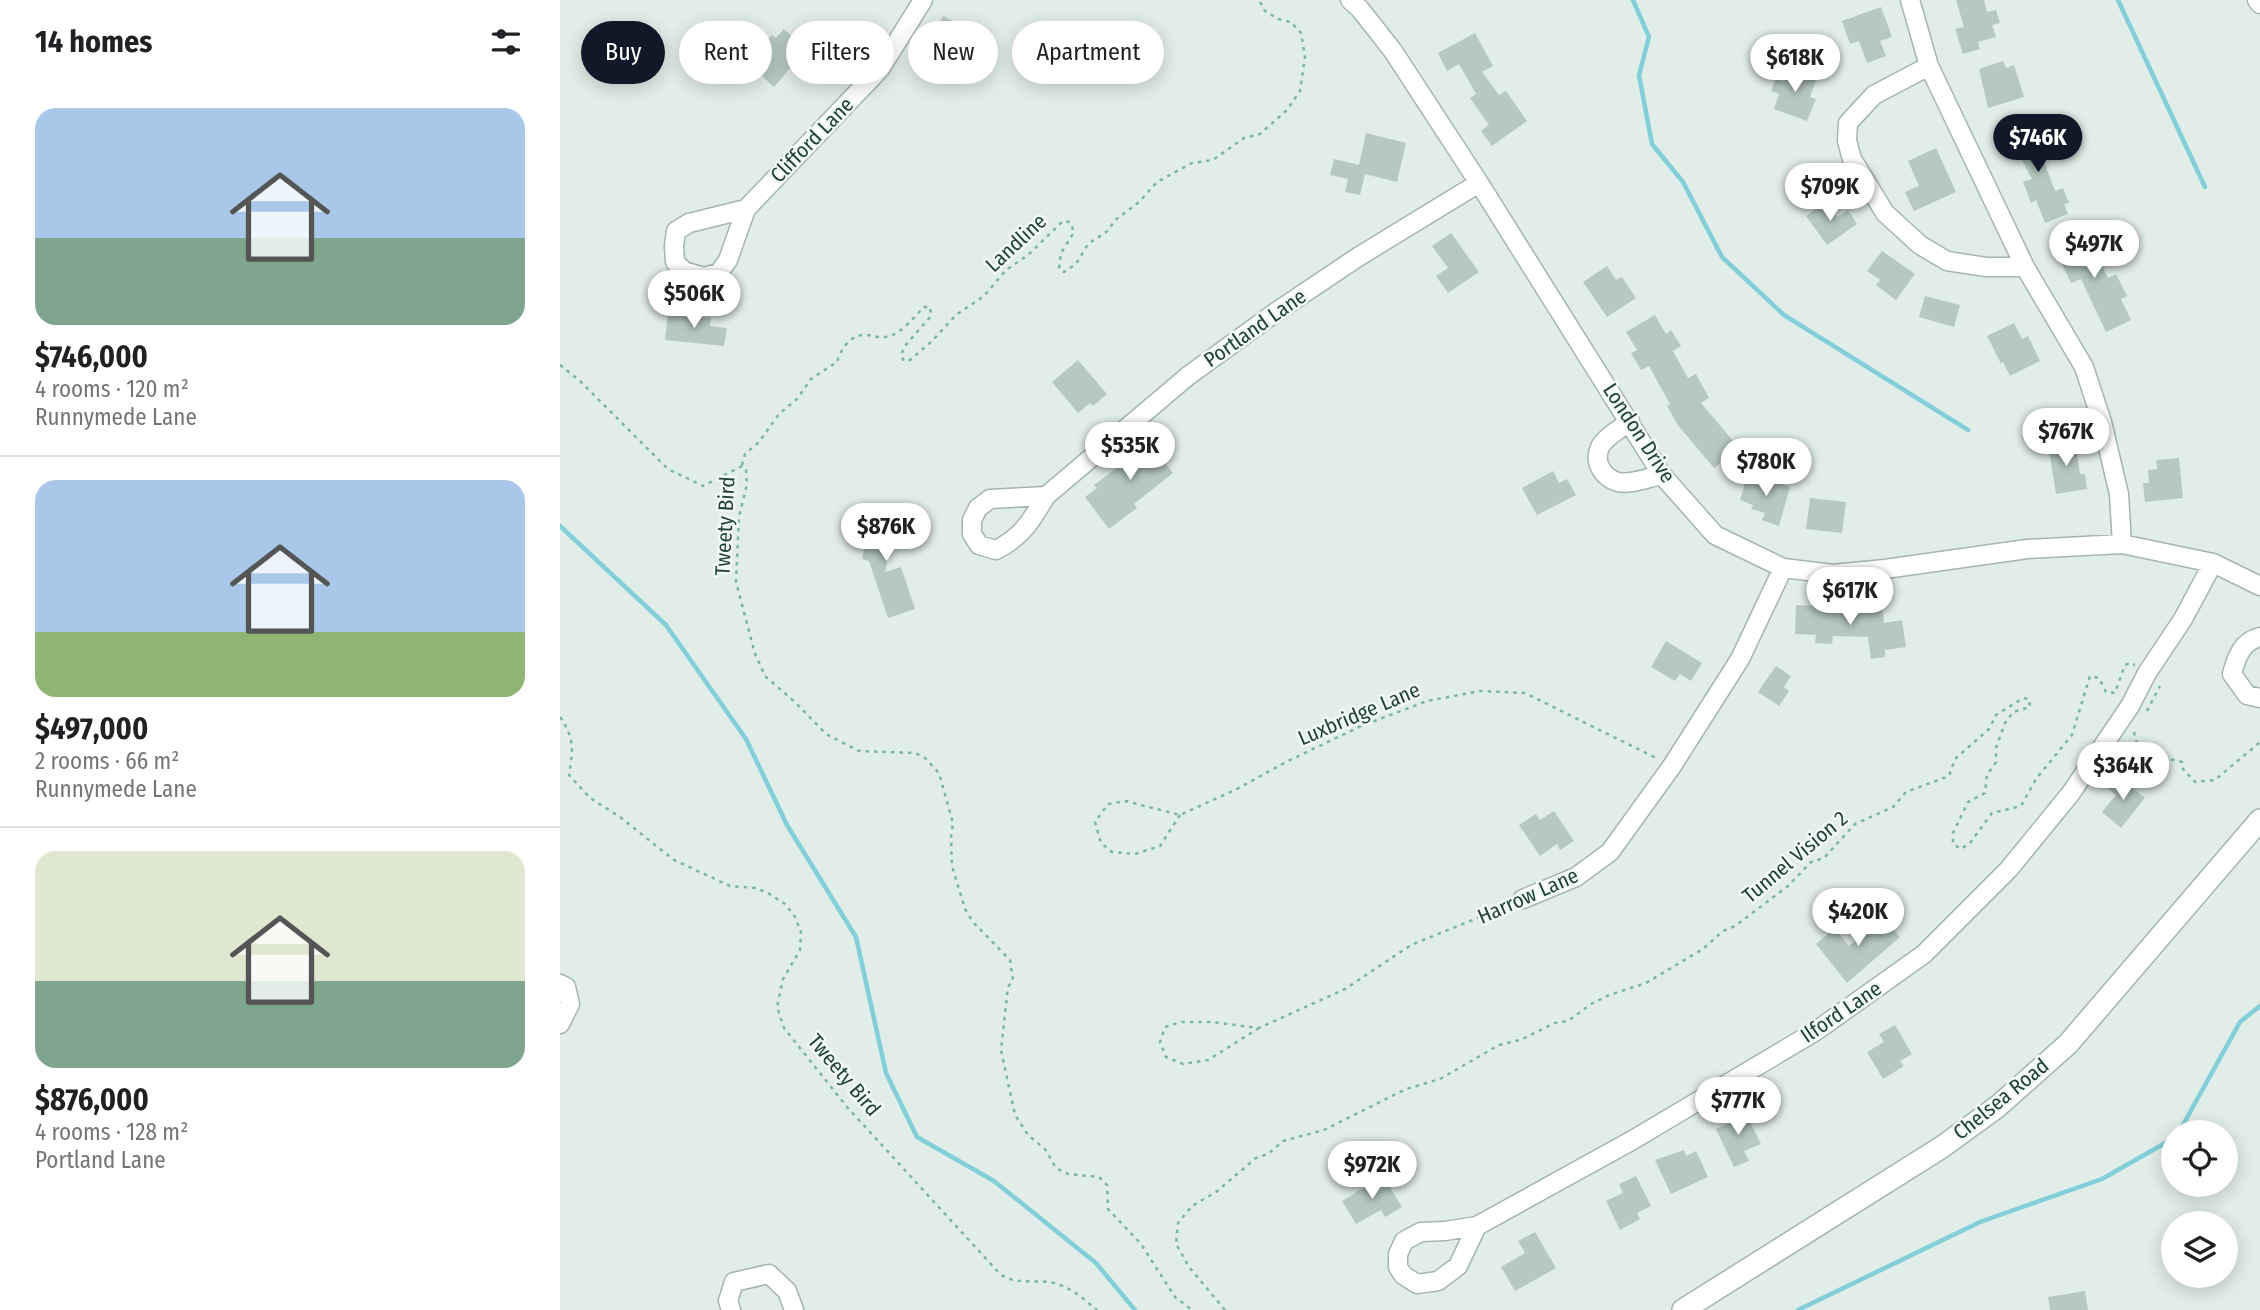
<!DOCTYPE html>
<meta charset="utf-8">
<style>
body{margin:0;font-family:"Fira Sans Condensed",sans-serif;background:#f2f2f2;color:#202124;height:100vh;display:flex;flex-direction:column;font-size:26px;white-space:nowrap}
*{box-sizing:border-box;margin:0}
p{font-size:23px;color:#757577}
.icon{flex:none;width:38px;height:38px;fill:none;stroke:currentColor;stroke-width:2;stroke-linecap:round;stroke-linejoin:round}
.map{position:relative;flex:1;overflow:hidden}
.panel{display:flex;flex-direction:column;background:#fff;width:560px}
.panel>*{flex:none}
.top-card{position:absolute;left:21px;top:21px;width:665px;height:63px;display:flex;gap:14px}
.fabs{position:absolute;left:1601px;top:1120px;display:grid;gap:14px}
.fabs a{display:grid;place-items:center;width:77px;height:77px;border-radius:50%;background:#fff;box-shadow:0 4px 18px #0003;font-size:35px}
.price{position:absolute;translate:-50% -60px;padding:0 16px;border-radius:24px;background:#fff;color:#222;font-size:23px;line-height:46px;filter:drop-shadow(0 2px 4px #0008)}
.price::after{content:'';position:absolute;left:50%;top:42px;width:21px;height:16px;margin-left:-10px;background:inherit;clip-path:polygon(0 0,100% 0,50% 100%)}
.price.on{background:#111827;color:#fff}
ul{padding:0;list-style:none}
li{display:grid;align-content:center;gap:14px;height:371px;padding:0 35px}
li+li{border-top:2px solid #e0e0e0}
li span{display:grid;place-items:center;height:217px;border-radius:21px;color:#555}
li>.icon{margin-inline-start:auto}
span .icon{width:126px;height:126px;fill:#fffc;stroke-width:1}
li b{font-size:30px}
h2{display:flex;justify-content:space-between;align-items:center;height:84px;padding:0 35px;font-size:30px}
.pill{padding:0 24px;border-radius:32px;background:#fff;box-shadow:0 4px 18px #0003;font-size:24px;line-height:63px}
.pill.on{background:#111827;color:#fff}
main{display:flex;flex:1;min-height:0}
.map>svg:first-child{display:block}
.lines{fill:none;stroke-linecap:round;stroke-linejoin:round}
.stream{stroke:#82ced9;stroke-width:4.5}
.building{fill:#b6c9c0}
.minor-casing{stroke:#a3b6af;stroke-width:21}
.tertiary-casing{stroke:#a3b6af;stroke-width:24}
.path{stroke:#7db5a2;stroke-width:2.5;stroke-dasharray:3.5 5;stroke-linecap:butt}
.minor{stroke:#fff;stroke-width:18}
.tertiary{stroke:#fff;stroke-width:21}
.labels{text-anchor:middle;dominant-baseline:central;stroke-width:5;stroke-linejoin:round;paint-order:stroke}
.street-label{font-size:21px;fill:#1f4137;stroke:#f2f9f5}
</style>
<main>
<section class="panel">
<h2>14 homes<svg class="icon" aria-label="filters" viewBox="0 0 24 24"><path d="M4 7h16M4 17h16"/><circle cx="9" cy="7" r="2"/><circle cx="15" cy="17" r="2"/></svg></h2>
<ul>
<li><span style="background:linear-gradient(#a9c7e8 60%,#7fa58c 0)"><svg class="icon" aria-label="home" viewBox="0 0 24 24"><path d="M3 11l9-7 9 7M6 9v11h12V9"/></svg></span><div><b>$746,000</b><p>4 rooms · 120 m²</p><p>Runnymede Lane</p></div></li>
<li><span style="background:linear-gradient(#a9c7e8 70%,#8fb573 0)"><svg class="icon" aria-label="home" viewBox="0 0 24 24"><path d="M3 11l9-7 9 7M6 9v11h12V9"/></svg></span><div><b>$497,000</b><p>2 rooms · 66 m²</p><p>Runnymede Lane</p></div></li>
<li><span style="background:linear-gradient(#dfe7d0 60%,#7fa58c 0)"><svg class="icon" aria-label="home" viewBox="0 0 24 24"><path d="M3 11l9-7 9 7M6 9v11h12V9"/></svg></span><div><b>$876,000</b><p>4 rooms · 128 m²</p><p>Portland Lane</p></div></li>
</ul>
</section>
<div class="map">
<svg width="1700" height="1310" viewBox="0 0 1700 1310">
<rect width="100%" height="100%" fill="#e1ede8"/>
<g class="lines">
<path class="stream" d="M 1073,0 L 1089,37 L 1079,75 L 1092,144 L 1123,182 L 1162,257 L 1224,315 L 1408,430
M 1558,0 L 1645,187
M 0,526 L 106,625 L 186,739 L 227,825 L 296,937 L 326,1073 L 357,1137 L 434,1181 L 536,1263 L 575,1310
M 1619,1132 L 1680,1022 L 1700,1006
M 1238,1310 L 1420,1222 L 1542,1179 L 1614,1138"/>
</g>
<path class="building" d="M 1396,0 L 1424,0 L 1427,12 L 1436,10 L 1440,23 L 1432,25 L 1436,37 L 1418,42 L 1420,49 L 1403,54 L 1395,29 L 1404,27 Z
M 1321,7 L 1332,37 L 1320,41 L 1326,56 L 1307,63 L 1299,41 L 1290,44 L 1282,21 Z
M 383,16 L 398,24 L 396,30 L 412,38 L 390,79 L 359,62 Z
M 224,29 L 267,67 L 253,83 L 233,65 L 214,87 L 192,67 L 199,60 L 194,55 L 212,35 L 216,38 Z
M 915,33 L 933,66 L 922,72 L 939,95 L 946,91 L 967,121 L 932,146 L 921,131 L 929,125 L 910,98 L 916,94 L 899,64 L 887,71 L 878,53 Z
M 1443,61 L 1446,68 L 1454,65 L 1464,97 L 1428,108 L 1419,69 Z
M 1229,67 L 1257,77 L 1250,97 L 1256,99 L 1247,121 L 1214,109 L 1219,94 L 1211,91 L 1216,78 L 1224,81 Z
M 1471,125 L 1487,157 L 1483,159 L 1495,191 L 1503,188 L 1509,203 L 1504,204 L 1508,214 L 1485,223 L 1476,200 L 1471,203 L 1463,182 L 1472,179 L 1460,156 L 1455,158 L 1445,137 Z
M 806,133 L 846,143 L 837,182 L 805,174 L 800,195 L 785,192 L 788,179 L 770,175 L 774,159 L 799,165 Z
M 1376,148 L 1396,192 L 1354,211 L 1345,192 L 1359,186 L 1348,161 Z
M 1266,201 L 1277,217 L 1288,210 L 1297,224 L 1267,245 L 1246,216 Z
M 1525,232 L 1548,278 L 1556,274 L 1567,296 L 1561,299 L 1571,320 L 1546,332 L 1521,279 L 1511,283 L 1494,247 Z
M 891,233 L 919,272 L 888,293 L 876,276 L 888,268 L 872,246 Z
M 1322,251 L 1355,274 L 1336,300 L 1316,285 L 1320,280 L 1307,271 Z
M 1047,266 L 1056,280 L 1062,277 L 1076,298 L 1047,317 L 1023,282 Z
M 1365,296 L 1400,305 L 1394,327 L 1359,317 Z
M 108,313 L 151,318 L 150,326 L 167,328 L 164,346 L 105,340 Z
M 1095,315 L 1106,334 L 1111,330 L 1121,346 L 1113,351 L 1128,378 L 1136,374 L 1149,398 L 1141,403 L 1179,448 L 1154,468 L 1117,424 L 1107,406 L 1110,404 L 1089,366 L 1081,370 L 1071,353 L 1077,350 L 1066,332 Z
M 1454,323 L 1462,339 L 1468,336 L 1480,361 L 1450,376 L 1443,362 L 1441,364 L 1427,336 Z
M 518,360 L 547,394 L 533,406 L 530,403 L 518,413 L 492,382 Z
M 590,434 L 606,453 L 600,457 L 613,473 L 574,504 L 577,508 L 549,529 L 525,497 L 537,488 L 534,485 L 562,464 L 573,455 L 570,450 Z
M 1515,440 L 1520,474 L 1525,474 L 1527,489 L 1496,494 L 1488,444 Z
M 1619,458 L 1623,498 L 1585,502 L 1583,483 L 1589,483 L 1588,470 L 1597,469 L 1596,460 Z
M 993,471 L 999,483 L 1007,479 L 1016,495 L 977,515 L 962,488 Z
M 1188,473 L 1230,487 L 1219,526 L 1202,520 L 1205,513 L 1191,509 L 1193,505 L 1180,500 Z
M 1250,498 L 1286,502 L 1282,533 L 1246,529 Z
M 313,507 L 338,512 L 325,572 L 341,567 L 355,609 L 328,618 L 309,561 L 302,559 Z
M 1236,605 L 1289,607 L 1289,612 L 1322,607 L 1324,623 L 1342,620 L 1346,647 L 1325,650 L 1325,657 L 1311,659 L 1308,637 L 1273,636 L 1272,644 L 1255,643 L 1256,635 L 1235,634 Z
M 1106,641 L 1142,663 L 1131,681 L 1120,674 L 1115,681 L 1091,667 Z
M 1216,666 L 1231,676 L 1224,687 L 1229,691 L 1219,706 L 1198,692 Z
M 1558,776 L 1585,798 L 1561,828 L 1542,812 L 1556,795 L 1548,789 Z
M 994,811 L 1014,841 L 1000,850 L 997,844 L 980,856 L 959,825 L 976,814 L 980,820 Z
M 1322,916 L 1340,937 L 1287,983 L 1256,944 L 1275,928 L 1289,946 Z
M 1335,1025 L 1352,1054 L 1340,1061 L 1344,1066 L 1323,1079 L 1307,1052 L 1324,1042 L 1319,1034 Z
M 1184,1109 L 1201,1144 L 1184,1151 L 1189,1161 L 1174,1167 L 1156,1129 L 1169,1123 L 1166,1117 Z
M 1124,1150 L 1126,1156 L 1136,1151 L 1148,1177 L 1111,1194 L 1095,1160 Z
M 823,1176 L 842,1207 L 825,1217 L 821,1210 L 796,1224 L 782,1201 Z
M 1076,1176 L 1091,1206 L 1077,1213 L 1080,1219 L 1060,1230 L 1046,1201 L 1063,1193 L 1059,1184 Z
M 975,1232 L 996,1268 L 955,1291 L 941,1267 L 965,1253 L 958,1241 Z
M 1525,1291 L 1528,1310 L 1490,1310 L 1488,1297 Z"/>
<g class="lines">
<defs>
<path id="minor" d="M 790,0 L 800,9 L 833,51 L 919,183 L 1102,475 L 1155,535 L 1223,568 L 1273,574 L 1325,569 L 1467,549 L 1562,544 L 1653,563 L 1700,586
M 1350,0 L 1369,66 L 1465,267 L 1524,367 L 1542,422 L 1559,494 L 1562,544
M 1697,0 L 1700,4
M 1369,66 L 1314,95 L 1288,123 L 1287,141 L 1292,159 L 1325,213 L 1360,245 L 1387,261 L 1426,267 L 1465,267
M 186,209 L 129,223 L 116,231 L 114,246 L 115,262 L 124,271 L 144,277 L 159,273 L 168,260 L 186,209 L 320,69 L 363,0
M 1070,421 C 1062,428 1045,437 1040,447 C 1033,462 1043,478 1058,482 C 1070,485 1090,477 1102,475
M 486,496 C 471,521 463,536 436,550 L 419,545 L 412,534 L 412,520 L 418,508 L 430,499 L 486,496 L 628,376 L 716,312 L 798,257 L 919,183
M 1700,637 C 1682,641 1676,658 1672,674 L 1687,695 L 1700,698
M 963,899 L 1016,877 L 1050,852 L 1112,766 L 1180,659 L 1223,568
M 0,984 L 6,987 L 10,1004 L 0,1024
M 917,1226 L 898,1266 L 878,1281 L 857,1284 L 843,1275 L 838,1267 L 838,1254 L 844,1241 L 861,1232 L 885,1231 L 917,1226 L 1071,1141 L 1256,1031 L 1364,954 L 1449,869 L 1511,793 L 1570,706 L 1587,673 L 1623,619 L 1653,563
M 171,1310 L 168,1301 L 174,1282 L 209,1274 L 227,1291 L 234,1310"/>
<path id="tertiary" d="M 1123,1310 L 1382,1147 L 1437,1107 L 1508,1044 L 1700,820"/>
</defs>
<use href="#minor" class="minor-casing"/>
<use href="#tertiary" class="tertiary-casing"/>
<path class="path" d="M 0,365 L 20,381 L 108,469 L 143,486 L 182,466 L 186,470 L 187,484 L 179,517 L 176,582 L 195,654 L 205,676 L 236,703 L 266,734 L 299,751 L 355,753 L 365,758 L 379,773 L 393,823 L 391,837 L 392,866 L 405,909 L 413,922 L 450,960 L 453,980 L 448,987 L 441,1050 L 455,1115 L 468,1135 L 485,1149 L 496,1168 L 508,1174 L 539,1177 L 547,1185 L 548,1209 L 581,1244 L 615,1297 L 632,1310
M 182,465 L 185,454 L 199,442 L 219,414 L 237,399 L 251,379 L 277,362 C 280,351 289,336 303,335 C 313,334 319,340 330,336 C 343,332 354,317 364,307 L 370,307 L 371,316 L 344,347 L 341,356 L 344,361 L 350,360 L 372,341 L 396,315 L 424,296 L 446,270 L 468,255 L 503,221 L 510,222 L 514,232 L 501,253 L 499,268 L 504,272 L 516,264 L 528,244 L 549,230 L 554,221 L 579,202 L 597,182 L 632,163 L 653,160 L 684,138 L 700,134 L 727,110 L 740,91 L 745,57 L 741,33 L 731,22 L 718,19 L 705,11 L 699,0
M 1587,711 L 1600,686
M 0,717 C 15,739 13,749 9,775 L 30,798 L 60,817 L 114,860 L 170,886 L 195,888 L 208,893 L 225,904 L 235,917 L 241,932 L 240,950 L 223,979 L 217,1007 L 224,1028 L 287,1107 L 440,1274 C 458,1287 481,1277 500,1285 C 514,1290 526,1301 537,1310
M 1574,732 C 1579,762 1599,755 1622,762 L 1623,769 L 1635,782 L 1655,780 L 1700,742
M 620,815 L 600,846 L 575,854 L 552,852 L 541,843 L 535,822 L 548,804 L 566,801 L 620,815 L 675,790 L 728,761 L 799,727 L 867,701 L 920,691 L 965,693 L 1098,759
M 699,1028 L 648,1060 L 623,1064 L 606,1057 L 600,1042 L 605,1027 L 621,1022 L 651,1022 L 699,1028 L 785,989 L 851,945 L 947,906
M 665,1310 L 629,1267 L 616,1244 L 618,1223 L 632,1206 L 656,1192 L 696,1158 L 708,1154 L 723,1141 L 764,1130 L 846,1089 L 880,1079 L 939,1045 L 960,1040 L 995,1023 L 1008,1021 L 1031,1004 L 1049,995 L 1086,983 L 1143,949 L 1163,931 L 1175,926 L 1228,886 L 1251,862 L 1264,858 L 1295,824 L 1333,807 L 1346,792 L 1389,776 L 1395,759 L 1429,729 L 1436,715 L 1463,698 L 1469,699 L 1470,707 L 1453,712 L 1445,723 L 1436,748 L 1436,762 L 1427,775 L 1425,793 L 1408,802 L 1393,833 L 1393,844 L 1401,849 L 1410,843 L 1432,813 L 1461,806 L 1476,779 L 1512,735 L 1530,676 L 1539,678 L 1546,692 L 1555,693 L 1565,665 L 1570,663 L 1575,665"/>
<use href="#minor" class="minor"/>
<use href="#tertiary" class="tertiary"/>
</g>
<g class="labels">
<g class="street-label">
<text transform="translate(252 140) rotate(-46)">Clifford Lane</text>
<text transform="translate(456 243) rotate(-43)">Landline</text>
<text transform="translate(695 328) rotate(-35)">Portland Lane</text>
<text transform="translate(1079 433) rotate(57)">London Drive</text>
<text transform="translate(165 526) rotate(-87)">Tweety Bird</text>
<text transform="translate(799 714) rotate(-23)">Luxbridge Lane</text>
<text transform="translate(1235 857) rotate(-40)">Tunnel Vision 2</text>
<text transform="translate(968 896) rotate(-24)">Harrow Lane</text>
<text transform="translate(1281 1012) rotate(-34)">Ilford Lane</text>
<text transform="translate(284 1075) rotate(50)">Tweety Bird</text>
<text transform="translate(1441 1099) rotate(-39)">Chelsea Road</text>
</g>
</g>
</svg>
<div class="fabs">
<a><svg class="icon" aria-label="locate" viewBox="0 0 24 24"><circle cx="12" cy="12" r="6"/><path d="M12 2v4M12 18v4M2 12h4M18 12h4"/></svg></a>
<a><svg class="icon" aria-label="layers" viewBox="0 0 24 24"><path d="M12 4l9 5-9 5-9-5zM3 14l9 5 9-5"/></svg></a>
</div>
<b class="price" style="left:1235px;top:94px">$618K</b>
<b class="price on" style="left:1478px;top:174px">$746K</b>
<b class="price" style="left:1270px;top:223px">$709K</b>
<b class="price" style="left:1534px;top:280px">$497K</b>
<b class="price" style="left:134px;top:330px">$506K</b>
<b class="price" style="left:1506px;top:468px">$767K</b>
<b class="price" style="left:570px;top:482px">$535K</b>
<b class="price" style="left:1206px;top:498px">$780K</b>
<b class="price" style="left:326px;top:563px">$876K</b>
<b class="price" style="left:1290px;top:627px">$617K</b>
<b class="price" style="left:1563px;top:802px">$364K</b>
<b class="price" style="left:1298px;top:948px">$420K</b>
<b class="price" style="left:1178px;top:1137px">$777K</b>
<b class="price" style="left:812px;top:1201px">$972K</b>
<div class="top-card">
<a class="pill on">Buy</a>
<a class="pill">Rent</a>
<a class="pill">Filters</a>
<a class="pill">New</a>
<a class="pill">Apartment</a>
</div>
</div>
</main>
